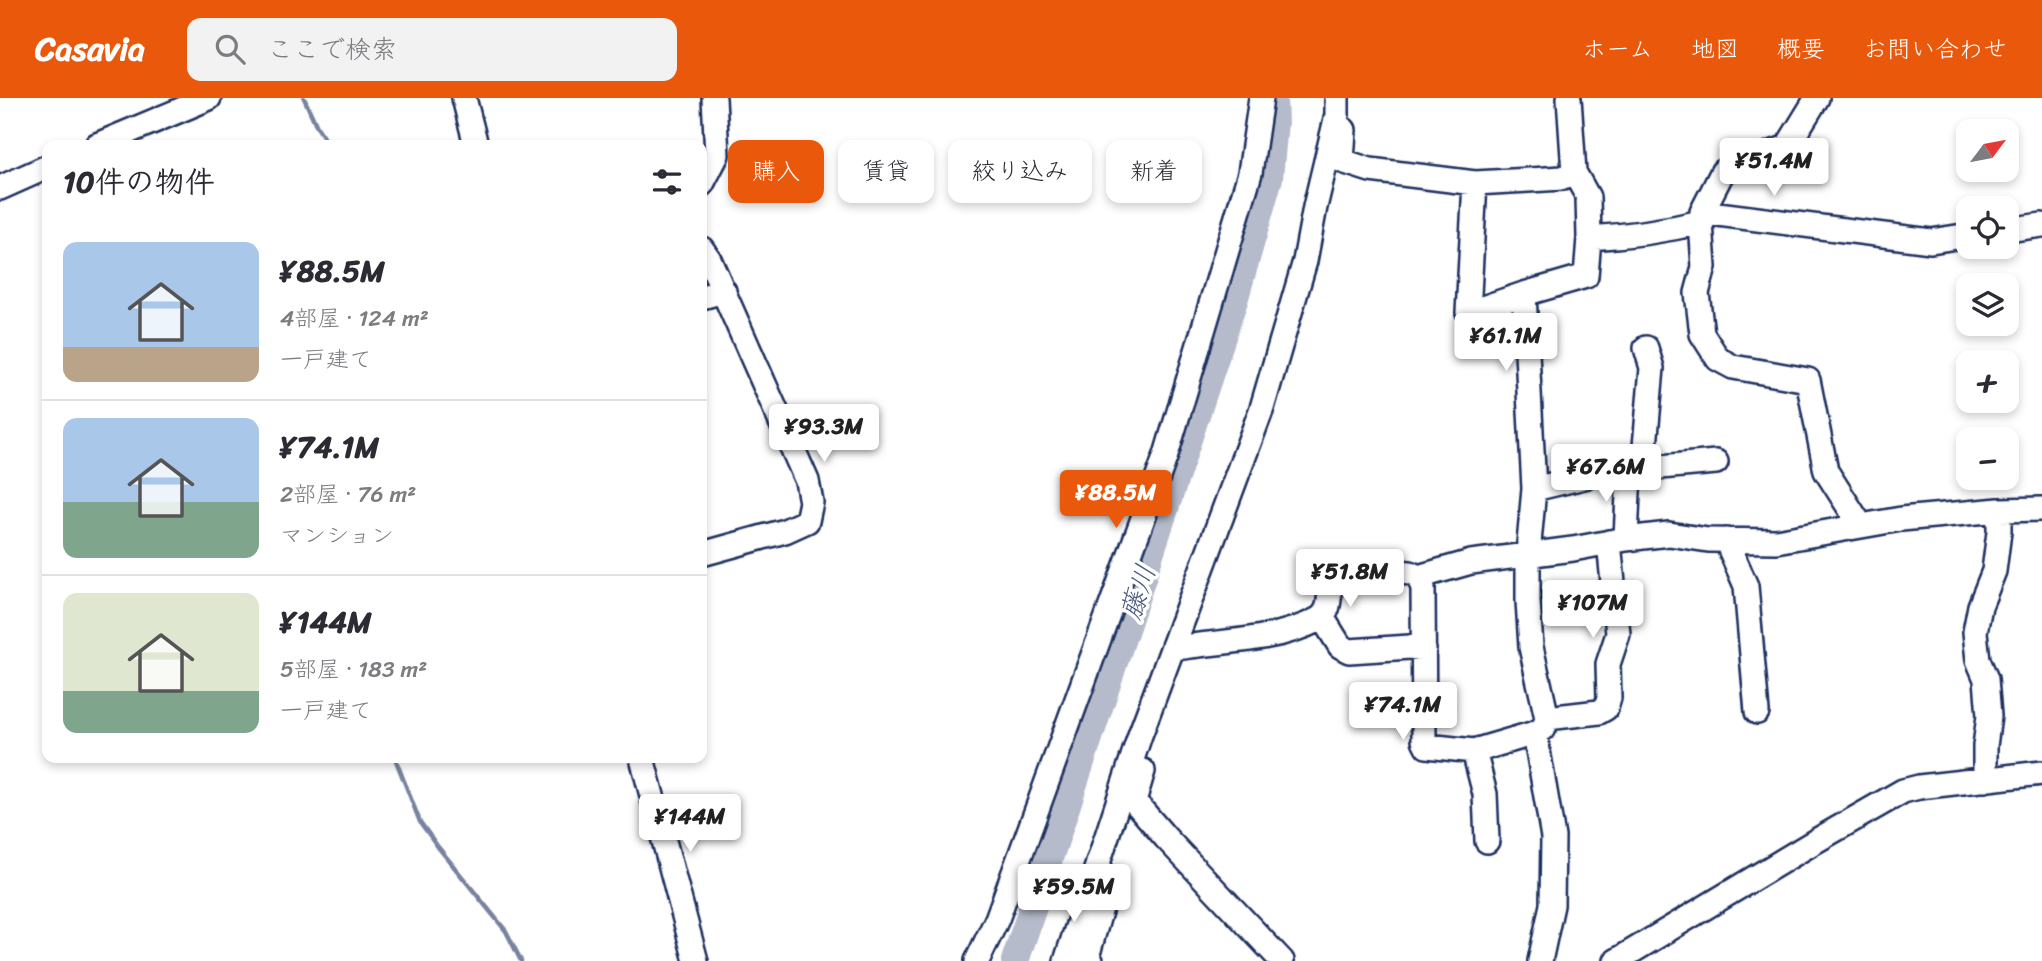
<!DOCTYPE html>
<html lang="ja">
<meta charset="utf-8">
<style>
body{margin:0;font-family:Sriracha,"Klee One",sans-serif;background:#f2f2f3;color:#2b2b33;height:100vh;display:flex;flex-direction:column;font-size:26px;white-space:nowrap}
*{box-sizing:border-box;margin:0}
p{font-size:23px;color:#7c7c81}
.icon{flex:none;width:38px;height:38px;fill:none;stroke:currentColor;stroke-width:2;stroke-linecap:round;stroke-linejoin:round}
.map{position:relative;flex:1;overflow:hidden}
.drawer{position:absolute;left:42px;top:42px;width:665px;height:623px;display:flex;flex-direction:column;background:#fff;border-radius:14px;box-shadow:0 4px 10px #0003}
.drawer>*{flex:none}
.top-card{position:absolute;left:728px;top:42px;width:665px;height:63px;display:flex;gap:14px}
.needle{width:46px;rotate:58deg}
.controls{position:absolute;left:1956px;top:21px;display:grid;gap:14px}
.controls a{display:grid;place-items:center;width:63px;height:63px;border-radius:14px;background:#fff;box-shadow:0 4px 10px #0003;font-size:35px}
.price{position:absolute;translate:-50% -60px;padding:0 16px;border-radius:7px;background:#fff;color:#222;font-size:23px;line-height:46px;filter:drop-shadow(0 2px 4px #0008)}
.price::after{content:'';position:absolute;left:50%;top:42px;width:21px;height:16px;margin-left:-10px;background:inherit;clip-path:polygon(0 0,100% 0,50% 100%)}
.price.on{background:#ea580c;color:#fff}
ul{padding:0;list-style:none}
li{display:flex;align-items:center;gap:21px;height:175px;padding:0 21px}
li+li{border-top:2px solid #e1e1e2}
li span{display:grid;place-items:center;flex:none;width:196px;height:140px;border-radius:14px;color:#555}
li>.icon{margin-inline-start:auto}
span .icon{width:84px;height:84px;fill:#fffc;stroke-width:1}
li b{font-size:30px}
h2{display:flex;justify-content:space-between;align-items:center;height:84px;padding:0 21px;font-size:30px}
.pill{padding:0 24px;border-radius:14px;background:#fff;box-shadow:0 4px 10px #0003;font-size:24px;line-height:63px}
.pill.on{background:#ea580c;color:#fff}
header{display:flex;align-items:center;gap:42px;box-sizing:border-box;height:98px;padding:0 35px;background:#ea580c;color:#fff}
header strong{font-size:33px}
nav{display:flex;gap:38px;margin-inline-start:auto;font-size:24px}
.search{width:490px;height:63px;background:#f2f2f3;display:flex;align-items:center;gap:18px;box-sizing:border-box;padding:0 24px;border-radius:14px;color:#7c7c81;font-size:26px}
.map>svg:first-child{display:block}
.lines{fill:none;stroke-linecap:round;stroke-linejoin:round}
.stream{stroke:#77839f;stroke-width:4.5}
.river{stroke:#b5bbca;stroke-width:28}
.minor-casing{stroke:#1b2f5e;stroke-width:28}
.minor{stroke:#fff;stroke-width:23}
.labels{text-anchor:middle;dominant-baseline:central;stroke-width:7;stroke-linejoin:round;paint-order:stroke}
.water-label{font-size:28px;font-style:italic;fill:#49597e;stroke:#fff}
</style>
<header>
<strong>Casavia</strong>
<div class="search"><svg class="icon" aria-label="search" viewBox="0 0 24 24"><circle cx="10" cy="10" r="6"/><path d="M15 15l6 6"/></svg>ここで検索</div>
<nav><a>ホーム</a><a>地図</a><a>概要</a><a>お問い合わせ</a></nav>
</header>
<div class="map">
<svg width="2042" height="863" viewBox="0 0 2042 863">
<rect width="100%" height="100%" fill="#fff"/>
<filter id="ink" filterUnits="userSpaceOnUse"><feTurbulence type="fractalNoise" baseFrequency=".0143" numOctaves="2"/><feDisplacementMap in="SourceGraphic" scale="14" xChannelSelector="R" yChannelSelector="G"/><feConvolveMatrix kernelMatrix="1 2 1 2 8 2 1 2 1" color-interpolation-filters="sRGB"/></filter>
<g filter="url(#ink)">
<g class="lines">
<path class="stream" d="M 304,0 L 317,29 L 329,47
M 395,660 L 420,724 L 438,749 L 506,833 L 521,863"/>
<path class="river" d="M 1015,863 L 1235,199 L 1269,80 L 1274,24 L 1273,0"/>
<defs>
<path id="minor" d="M 464,0 L 476,47
M 1344,32 L 1342,63 L 1370,72 L 1475,85 L 1563,80 L 1574,74
M 97,47 L 209,0
M 1475,85 L 1468,215 L 1524,196
M 702,86 L 717,57 L 714,0
M 0,90 L 47,69
M 1702,114 L 1723,73 L 1787,49 L 1817,0
M 1701,124 L 1704,169 L 1697,195 L 1702,236 L 1718,261 L 1733,269 L 1808,282 L 1826,373 L 1861,428
M 2007,132 L 2042,127
M 1589,140 C 1626,138 1664,133 1701,124 L 1702,114 L 1931,143 L 1969,137
M 702,151 L 709,161 L 807,383 L 811,404 L 807,423 L 785,433 L 702,456
M 702,199 L 724,193
M 1643,371 L 1652,270 L 1646,250
M 1534,391 L 1605,374 L 1716,364
M 1626,441 L 1629,372
M 1726,442 L 1746,488 L 1757,614
M 1418,479 L 1423,489 L 1424,642 L 1427,648 L 1474,653 L 1535,635
M 1322,519 L 1340,548 L 1349,553 L 1410,549 L 1424,551
M 1173,548 L 1184,549 C 1227,543 1279,542 1317,522 C 1339,511 1321,479 1340,471 C 1353,466 1394,474 1410,475 L 1418,479 L 1471,464 L 1573,451 L 1626,441 L 1669,436 L 1708,442 L 1776,443 L 1901,421 L 1999,412 L 2042,411
M 1547,620 L 1599,614 L 1606,610 L 1609,600 L 1608,566 L 1618,536 L 1609,444
M 1474,653 L 1485,696 L 1487,743
M 642,660 L 696,863
M 1143,673 L 1134,703 L 1166,740 L 1282,863
M 1985,682 L 1985,648 L 1989,618 L 1986,581 L 1978,562 L 1975,534 L 1980,508 L 1994,473 L 1999,434 L 1999,412
M 977,863 L 997,821 L 1166,357 L 1250,75 L 1261,0
M 1066,863 L 1140,637 L 1262,310 L 1305,163 L 1315,109 L 1337,17 L 1337,0
M 1091,863 L 1087,859 L 1107,789 L 1098,764
M 1540,863 L 1552,807 L 1553,739 L 1535,635 L 1544,630 L 1547,620 L 1531,549 L 1528,503 L 1528,456 L 1534,391 L 1524,196 L 1586,178 L 1589,140 L 1588,99 L 1574,74 L 1569,0
M 1616,863 L 1814,744 L 1903,693 L 1919,689 L 2042,675"/>
</defs>
<use href="#minor" class="minor-casing"/>
<use href="#minor" class="minor"/>
</g>
</g>
<g class="labels">
<g class="water-label">
<text transform="translate(1138 494) rotate(-72)">藤川</text>
</g>
</g>
</svg>
<div class="controls">
<a><svg class="needle" viewBox="-14 -14 28 28"><path d="M0-13l5 13h-10z" fill="#e53935"/><path d="M0 13l5-13h-10z" fill="#7c7c81"/></svg></a>
<a><svg class="icon" aria-label="locate" viewBox="0 0 24 24"><circle cx="12" cy="12" r="6"/><path d="M12 2v4M12 18v4M2 12h4M18 12h4"/></svg></a>
<a><svg class="icon" aria-label="layers" viewBox="0 0 24 24"><path d="M12 4l9 5-9 5-9-5zM3 14l9 5 9-5"/></svg></a>
<a>+</a>
<a>−</a>
</div>
<b class="price" style="left:1774px;top:100px">¥51.4M</b>
<b class="price" style="left:1506px;top:275px">¥61.1M</b>
<b class="price" style="left:824px;top:366px">¥93.3M</b>
<b class="price" style="left:1606px;top:406px">¥67.6M</b>
<b class="price on" style="left:1116px;top:432px">¥88.5M</b>
<b class="price" style="left:1350px;top:511px">¥51.8M</b>
<b class="price" style="left:1593px;top:542px">¥107M</b>
<b class="price" style="left:1403px;top:644px">¥74.1M</b>
<b class="price" style="left:690px;top:756px">¥144M</b>
<b class="price" style="left:1074px;top:826px">¥59.5M</b>
<div class="top-card">
<a class="pill on">購入</a>
<a class="pill">賃貸</a>
<a class="pill">絞り込み</a>
<a class="pill">新着</a>
</div>
<section class="drawer">
<h2>10件の物件<svg class="icon" aria-label="filters" viewBox="0 0 24 24"><path d="M4 7h16M4 17h16"/><circle cx="9" cy="7" r="2"/><circle cx="15" cy="17" r="2"/></svg></h2>
<ul>
<li><span style="background:linear-gradient(#a9c7e8 75%,#b9a48a 0)"><svg class="icon" aria-label="home" viewBox="0 0 24 24"><path d="M3 11l9-7 9 7M6 9v11h12V9"/></svg></span><div><b>¥88.5M</b><p>4部屋 · 124 m²</p><p>一戸建て</p></div></li>
<li><span style="background:linear-gradient(#a9c7e8 60%,#7fa58c 0)"><svg class="icon" aria-label="home" viewBox="0 0 24 24"><path d="M3 11l9-7 9 7M6 9v11h12V9"/></svg></span><div><b>¥74.1M</b><p>2部屋 · 76 m²</p><p>マンション</p></div></li>
<li><span style="background:linear-gradient(#dfe7d0 70%,#7fa58c 0)"><svg class="icon" aria-label="home" viewBox="0 0 24 24"><path d="M3 11l9-7 9 7M6 9v11h12V9"/></svg></span><div><b>¥144M</b><p>5部屋 · 183 m²</p><p>一戸建て</p></div></li>
</ul>
</section>
</div>
